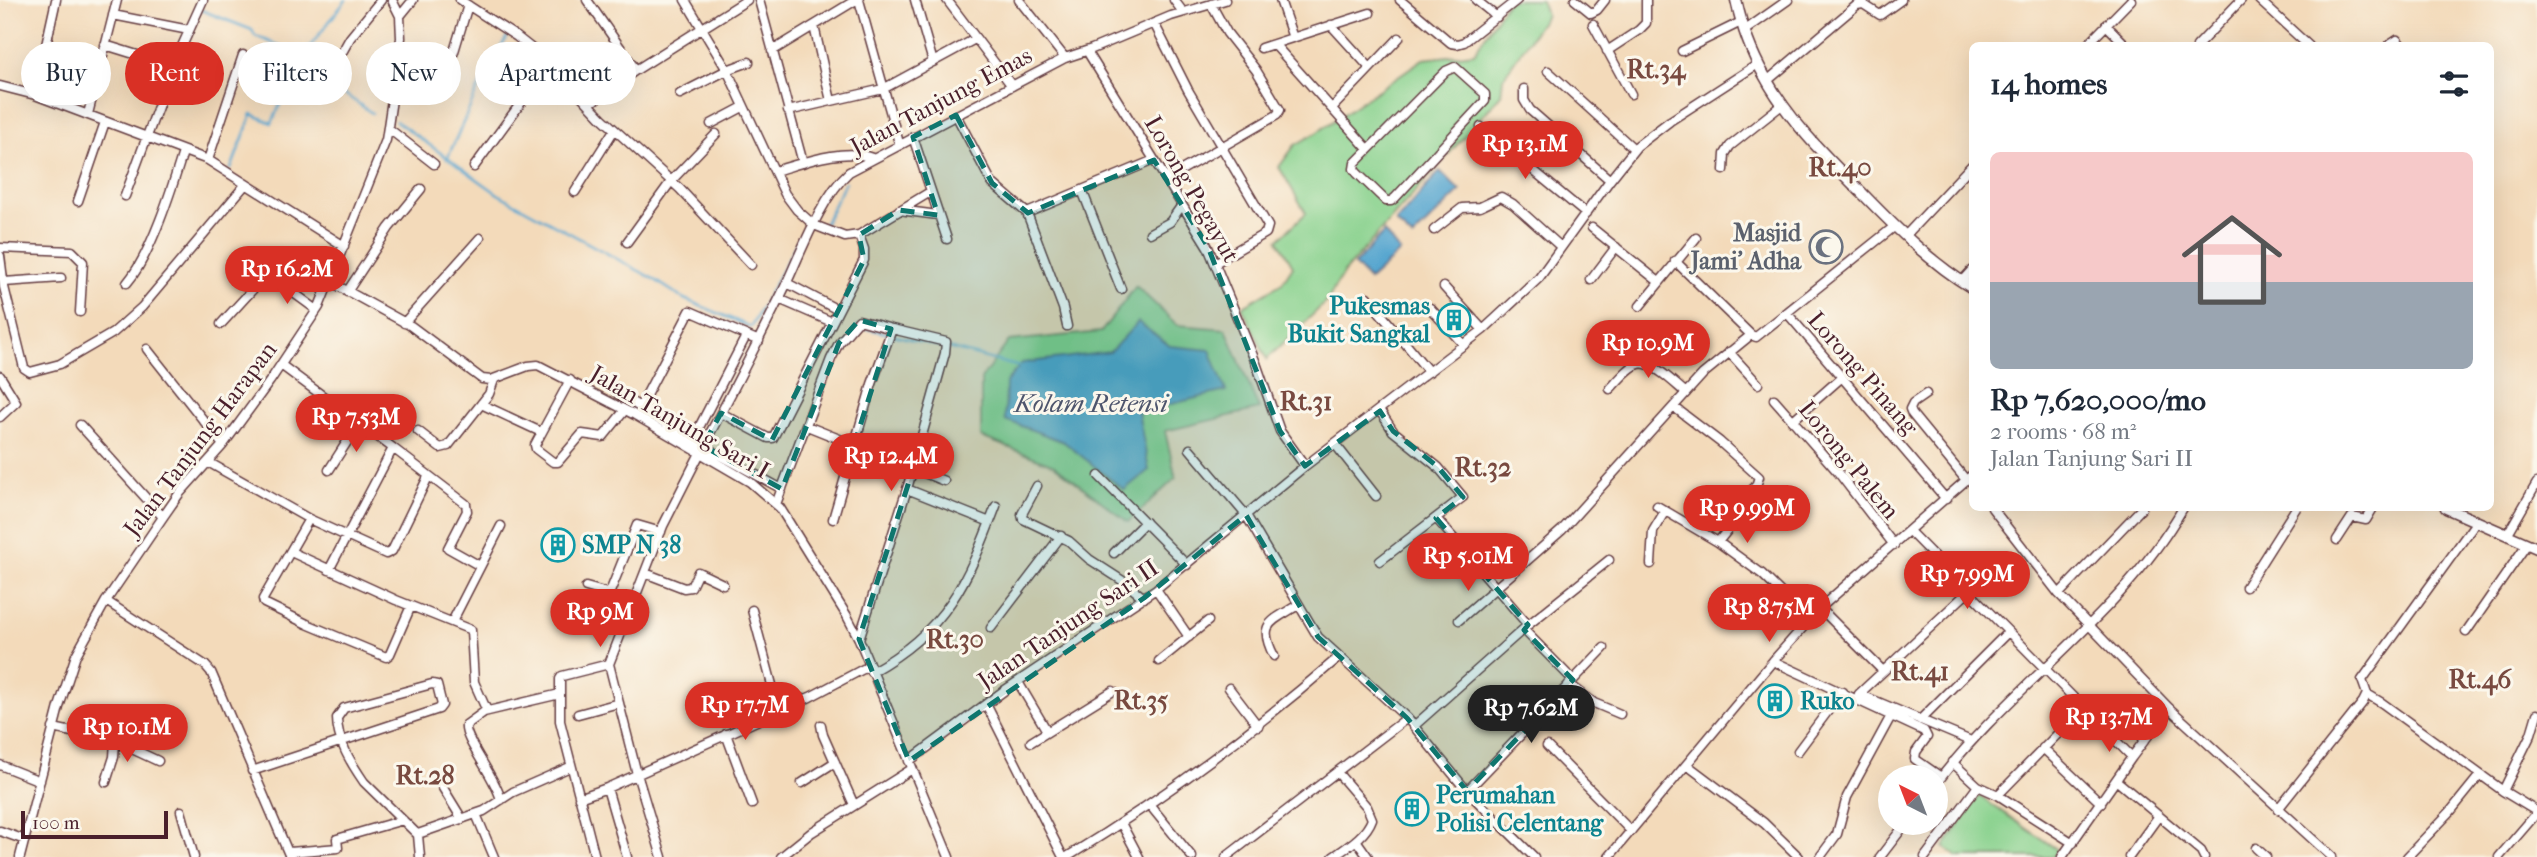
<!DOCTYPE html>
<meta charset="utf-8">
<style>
body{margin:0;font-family:"IM FELL French Canon",serif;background:#f6f6f7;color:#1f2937;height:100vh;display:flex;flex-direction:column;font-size:26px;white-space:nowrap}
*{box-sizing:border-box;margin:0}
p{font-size:23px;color:#747a83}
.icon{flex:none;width:38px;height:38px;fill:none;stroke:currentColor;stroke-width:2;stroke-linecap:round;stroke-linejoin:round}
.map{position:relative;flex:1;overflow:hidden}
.side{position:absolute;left:1969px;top:42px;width:525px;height:469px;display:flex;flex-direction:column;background:#fff;border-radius:10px;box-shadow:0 7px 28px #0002}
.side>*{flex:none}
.banner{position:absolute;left:21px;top:42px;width:665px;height:63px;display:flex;gap:14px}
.needle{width:46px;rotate:318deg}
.controls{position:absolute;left:1878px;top:765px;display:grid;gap:14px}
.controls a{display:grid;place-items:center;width:70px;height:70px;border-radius:50%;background:#fff;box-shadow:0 7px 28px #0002;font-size:35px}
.scale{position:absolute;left:21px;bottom:18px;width:147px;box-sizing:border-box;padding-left:7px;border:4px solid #4a1f2b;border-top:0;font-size:19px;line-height:24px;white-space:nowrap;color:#4a1f2b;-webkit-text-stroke:5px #fbf7ec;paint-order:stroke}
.price{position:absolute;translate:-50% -60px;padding:0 16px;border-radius:24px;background:#d93025;color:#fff;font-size:23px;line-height:46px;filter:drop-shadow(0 2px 4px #0008)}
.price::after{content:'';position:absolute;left:50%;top:42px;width:21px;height:16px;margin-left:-10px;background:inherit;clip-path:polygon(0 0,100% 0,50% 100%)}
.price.on{background:#222;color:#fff}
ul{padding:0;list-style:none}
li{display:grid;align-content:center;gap:14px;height:371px;padding:0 21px}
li+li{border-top:2px solid #e0e1e3}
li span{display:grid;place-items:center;height:217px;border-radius:10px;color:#555}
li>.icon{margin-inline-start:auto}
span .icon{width:126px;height:126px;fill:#fffc;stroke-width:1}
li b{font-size:30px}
h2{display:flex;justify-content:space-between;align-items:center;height:84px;padding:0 21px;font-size:30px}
.chip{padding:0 24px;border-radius:32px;background:#fff;box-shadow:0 7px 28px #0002;font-size:24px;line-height:63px}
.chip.on{background:#d93025;color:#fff}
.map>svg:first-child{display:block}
.green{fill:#88d18d;stroke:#69785c;stroke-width:2}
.water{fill:#55a5cf;stroke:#50627d;stroke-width:2}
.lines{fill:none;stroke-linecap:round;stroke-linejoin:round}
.stream{stroke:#55a5cf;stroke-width:2.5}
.minor-casing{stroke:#633b40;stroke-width:11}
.tertiary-casing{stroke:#633b40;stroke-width:13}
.minor{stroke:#fff;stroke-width:8}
.tertiary{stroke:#fff;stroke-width:10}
.marked{fill:#0f766e;fill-opacity:0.2;stroke:#0f766e;stroke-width:5;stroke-dasharray:14 9;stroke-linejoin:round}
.labels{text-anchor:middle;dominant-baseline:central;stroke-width:6;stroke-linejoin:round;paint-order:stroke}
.street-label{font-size:24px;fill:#4a1f2b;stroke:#fbf7ec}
.worship-label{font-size:24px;font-weight:bold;fill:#5b616d;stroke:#fbf7ec;text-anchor:end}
.culture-label{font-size:24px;font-weight:bold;fill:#0d838f;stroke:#fbf7ec;text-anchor:start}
.neighbourhood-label{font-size:26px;font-weight:bold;fill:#794a40;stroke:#fbf7ec}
.water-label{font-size:26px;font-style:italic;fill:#4e556d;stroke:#fbf7ec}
</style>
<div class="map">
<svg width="2537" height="857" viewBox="0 0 2537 857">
<rect width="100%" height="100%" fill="#fbf7ec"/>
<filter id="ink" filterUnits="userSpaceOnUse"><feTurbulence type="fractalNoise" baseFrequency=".0143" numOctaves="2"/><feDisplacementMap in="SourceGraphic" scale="14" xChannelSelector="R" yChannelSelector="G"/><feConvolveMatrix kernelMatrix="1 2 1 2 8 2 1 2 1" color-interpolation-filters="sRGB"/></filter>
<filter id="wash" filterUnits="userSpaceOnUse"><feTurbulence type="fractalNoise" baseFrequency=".00686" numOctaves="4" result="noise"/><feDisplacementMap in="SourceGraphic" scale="28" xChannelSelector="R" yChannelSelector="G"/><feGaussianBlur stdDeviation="1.57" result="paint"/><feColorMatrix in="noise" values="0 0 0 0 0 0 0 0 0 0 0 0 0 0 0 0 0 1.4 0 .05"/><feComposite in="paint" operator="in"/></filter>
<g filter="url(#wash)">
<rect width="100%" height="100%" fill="#f3daba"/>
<path class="green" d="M 1508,0 L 1541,0 L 1546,15 L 1503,78 L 1501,95 L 1344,272 L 1327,301 L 1267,359 L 1242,307 L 1282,283 L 1293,266 L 1278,240 L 1306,213 L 1279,167 L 1295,145 L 1316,133 L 1423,59 L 1474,53 Z
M 1136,286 L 1177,325 L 1226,329 L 1259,409 L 1165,431 L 1176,478 L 1128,522 L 1054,465 L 981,437 L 981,379 L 1009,341 L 1101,332 Z
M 1979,796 L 2058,850 L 2053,857 L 1958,857 L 1944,847 Z"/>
<path class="water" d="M 1440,171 L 1460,191 L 1412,238 L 1396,222 Z
M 1384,232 L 1400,252 L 1369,280 L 1354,265 Z
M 1138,322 L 1170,346 L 1210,350 L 1226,391 L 1138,412 L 1149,470 L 1124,490 L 1064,442 L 1005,420 L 1006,382 L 1022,363 L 1110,352 Z"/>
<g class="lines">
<path class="stream" d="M 201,10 L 252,30 L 255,36 L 286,48 L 298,62 L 372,113
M 396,121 L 498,194 L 652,278 L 684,299 L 751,327 L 800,237
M 447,159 L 482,80 L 507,37
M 231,169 L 252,114 L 272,123 L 298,62 L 346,0
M 825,223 L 845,182
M 857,326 L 942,347
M 948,348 L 1020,367"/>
</g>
</g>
<g filter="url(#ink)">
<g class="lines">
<defs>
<path id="minor" d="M 460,0 L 517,37 L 550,63 L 602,118 L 680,189 L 751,265
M 587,0 L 636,70
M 685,0 L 727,70 L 785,194 L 797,210 L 814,225 L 845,237 L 859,235 L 930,192
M 759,0 L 803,163
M 859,0 L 899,143
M 915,0 L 933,62
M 947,0 L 1012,86
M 1019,0 L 1065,58
M 1174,0 L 1183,12
M 1280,0 L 1293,38
M 1400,0 L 1451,43 L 1457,44 L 1464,42 L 1517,0
M 1476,0 L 1497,17
M 1575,0 L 1591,13 L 1597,10 L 1605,0
M 2259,0 L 2309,46
M 113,15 L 189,30
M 400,16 L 413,0
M 1154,23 L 1188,90 L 1268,226 L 1266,233 L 1215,263
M 1593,24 L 1631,94
M 1331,25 L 1370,68
M 2106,25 L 2127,46
M 814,26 L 831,101
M 1744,31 L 1788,0
M 1274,44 L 1368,149
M 105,45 L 173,66
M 2086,46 L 2131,0
M 2197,46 L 2241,0
M 2388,46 L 2397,40 L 2402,46
M 1261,48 L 1370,13
M 772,51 L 856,0
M 1087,51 L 1208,247 L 1256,363 L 1280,431 L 1305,466
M 1607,51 L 1639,30 L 1646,23 L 1646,0
M 1682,51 L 1741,22
M 335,65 L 350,38 L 381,0
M 1455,67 L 1485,94 L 1485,101 L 1395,198 L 1391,201 L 1386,201 L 1357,173 L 1354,169 L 1355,163 L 1446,71 Z
M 1548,71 L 1634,149
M 1767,81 L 1857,5 L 1863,4 L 1880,15 L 1901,0
M 0,86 L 35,95 L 208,160 L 344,246
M 443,88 L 468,5
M 1524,89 L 1524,100 L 1530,110 L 1610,180
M 680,94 L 727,70 L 749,62
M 35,95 L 56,0
M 589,104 L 636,70 L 747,0
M 1332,108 L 1399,38
M 788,111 L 883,89 L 975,39
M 88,114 L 117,0
M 956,115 L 992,183 L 1027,213 L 1063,308 L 1067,326
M 711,124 L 743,107
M 1481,127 L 1586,214
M 388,128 L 434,164
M 913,137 L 947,239
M 208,160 L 243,55
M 474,167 L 550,63
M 1724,170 L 1725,154 L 1730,146 L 1783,104
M 775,171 C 803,163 843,147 872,158
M 1166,179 L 1277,115 L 1280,110 L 1256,70 L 1227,33 L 1211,4
M 1082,190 L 1121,289
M 575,192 L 614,130
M 125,196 L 173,66 L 203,0
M 78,201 L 105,122
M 899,210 L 938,215
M 1027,213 L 1154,160
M 1592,228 L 1659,282
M 1434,230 L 1462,208 L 1480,207 L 1501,197 L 1513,204 L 1561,247
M 1150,233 L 1170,222 L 1182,205
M 1906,235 L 1972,165
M 627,242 L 672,180 L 716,134
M 0,248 L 72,251 L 83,262 L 80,312
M 0,256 L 4,287 L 24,368 L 30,372 L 60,364 L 113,333 L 142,307 L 245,185
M 1675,261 L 1751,335 L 1756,337 L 1895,226
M 1591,280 L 1616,247
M 329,281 L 411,326 L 482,379 L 491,380 L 528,366 L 538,365 L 635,415 L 750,482 L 780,508 L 847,616 L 859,639 L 949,857
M 1962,281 L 1972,270
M 4,282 L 61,278
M 127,283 C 151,255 172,188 183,152
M 787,283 L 838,310
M 1444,287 L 1483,330
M 347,292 L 389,228 L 421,189
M 1367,297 L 1429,372
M 779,299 L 832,322
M 1640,306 L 1696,238
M 1430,308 L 1464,345
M 1787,313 L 1946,499
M 404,323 L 480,238
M 221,324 L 265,276 L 272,277 L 317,310
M 147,349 L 223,445
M 1729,352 L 1758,384
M 281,365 L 393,448 L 329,570
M 0,376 L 16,402 L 0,417
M 570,380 L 535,445 L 536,449 L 553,462 L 558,462 L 582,434 L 603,437 L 625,410
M 1610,389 C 1617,382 1629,366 1639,364 C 1652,360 1676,385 1686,393
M 616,392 L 692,440 L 782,489
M 1926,394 L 1913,403 L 1910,409 L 1912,414 L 1966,480
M 1774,399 L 1838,472 L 1894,545
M 481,404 L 541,432
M 640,407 L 690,311 L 759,341
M 1674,407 L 1720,442 L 1759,477 L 1756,486 L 1736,505 L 1734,522 L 1718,542
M 1380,411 L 1393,431 L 1438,467 L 1463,497 L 1380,561
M 721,413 L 768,438 L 773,438 L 864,260 L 864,249 L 859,235
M 1792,421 L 1842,377
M 80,425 L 163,517
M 807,426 L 944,481
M 418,431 L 440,448 L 448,446 L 489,394 L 494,380
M 691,443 L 746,336
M 1335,444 L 1376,496
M 703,446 C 731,396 756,345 782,293 C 799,258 820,198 849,172 L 1065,58 L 1092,49 L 1171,16 L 1225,0
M 393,448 L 466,504 L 467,511 L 448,548 L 480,566
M 1190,449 L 1246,515 L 1318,637 L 1407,718 L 1467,791 L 1534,857
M 208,462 L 309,519 L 386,554 L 392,551 L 428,477
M 329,470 L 359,423
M 1099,476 L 1187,565
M 1037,486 L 1022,514 L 1023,519 L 1069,541 L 1089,559 L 1123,581 L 1144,598
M 907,489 L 990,522
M 776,504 L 831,359 L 839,343 L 859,320 L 892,329
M 1657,506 L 1718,542 L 1762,574 L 1809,620
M 1992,508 L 2059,594 L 2169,708 L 2332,857
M 1436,518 L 1528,625
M 309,519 L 263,599 L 264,603 L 307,624 L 386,657 L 390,654 L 411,606
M 833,519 L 872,384 L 892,329 L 946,342 L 945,353 L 907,489 L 859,639
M 1691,526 L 1712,496
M 1910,532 L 2132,757 L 2169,708
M 2507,535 L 2537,483
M 2337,540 L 2352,517 L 2366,520 L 2373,508
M 291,552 L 396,600 L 471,630 L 474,682 L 487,711
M 1114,553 L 1145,522
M 1651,564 L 1653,531 L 1665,511
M 645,573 L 684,588 L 691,587 L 698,572 L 723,584
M 586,587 L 607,593 L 610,592 L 637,525 L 661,532
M 2246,587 L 2296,508
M 1156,589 L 1189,637
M 1968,592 L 1859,694 L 1971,741
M 2059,594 L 2142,508
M 106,601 L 205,665 L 211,672 L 290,857
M 1820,608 L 1883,671
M 752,610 L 779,711
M 1459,620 L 1562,530 L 1703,374 L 1751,335
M 452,622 L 501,526
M 991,628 L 1061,536
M 1524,630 L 1573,680
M 2466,632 L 2527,544
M 1274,656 C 1257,623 1271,622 1298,605
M 1159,661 L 1208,621
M 1773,661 L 1924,731 L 1927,737 L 1916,752 L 1915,759 L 1941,777
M 871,672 C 946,631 967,583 996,506
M 1018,682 L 1047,731
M 1569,684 L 1594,703 L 1620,714
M 1229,688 L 1258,726
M 2367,694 L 2382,703 L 2503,791 L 2536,811 L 2536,814 L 2499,857
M 986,704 L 1063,857
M 578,714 L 619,703
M 1920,720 L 2008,632
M 821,725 L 823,735 L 854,805
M 1414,726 L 1528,625 L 1609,560
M 53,728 L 115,741 L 158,761
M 726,734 L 752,804
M 1031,742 L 1113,691
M 1547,746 L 1631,831
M 2043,748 L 2101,803
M 1798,751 L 1842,692
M 909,761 L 1005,690 L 1156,589 L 1305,466 L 1483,330 L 1539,278 L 1610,180 L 1637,146 L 1670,121 L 1758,64
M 1952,762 L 1978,786
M 0,765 L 40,781
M 1687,765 L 1764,823 L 1799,857
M 252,771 L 439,709 L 442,705 L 437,685 L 432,684 L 344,708 L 337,718 C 337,741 351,763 364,782 L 418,835 L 420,857
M 435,775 L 462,819
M 2117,781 L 2201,851 L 2204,857
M 106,782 L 114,757 L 115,741
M 802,783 L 835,762
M 1936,784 C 2010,686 2121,616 2183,508
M 607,788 L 627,857
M 1467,791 L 1604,648
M 2503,791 L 2531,734 L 2537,714
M 1998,795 L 2083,708
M 579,798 L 607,788 L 810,697 L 869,666
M 501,800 C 496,777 463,739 466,725 L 484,712 L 560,694
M 1149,804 L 1192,857
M 2278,809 L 2363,702 L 2367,694 L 2362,680 L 2477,521
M 181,811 L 194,857
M 476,814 L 494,857
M 1121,823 L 1139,857
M 0,831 L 25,840
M 418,834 L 484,811 L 513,792 L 570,767
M 1356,840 L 1368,857
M 2256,848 L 2266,857
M 290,852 L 338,848 L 337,839 L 403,820
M 20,857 L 59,707 L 76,655 L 106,601 L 163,517 L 179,494 L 223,445 L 270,381 L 319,307 L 386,140 L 401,38 L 400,16 L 392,0
M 595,857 L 560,721 L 560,679 L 562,676 L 609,664
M 662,857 L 637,774 L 609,664 L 663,526 L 700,453
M 781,857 L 812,832 L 912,769
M 1067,857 C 1164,798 1254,731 1339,657
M 1226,857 L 1407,718
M 1333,857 C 1347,847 1366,836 1372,819 L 1367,807 L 1337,772
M 1609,857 L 1773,661 L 1820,608 L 1972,475
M 1820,857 L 1837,834 L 1847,797 L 1891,716
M 1880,857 L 1907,822
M 1925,857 L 1978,786 L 1998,795 L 2073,843
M 2062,857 L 2132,757
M 2129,857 L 2158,817
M 2407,857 L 2450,812 L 2480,775"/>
<path id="tertiary" d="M 1736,0 C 1742,27 1750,51 1764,75 C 1788,120 1827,158 1863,194 C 1896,228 1931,263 1972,288
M 2446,508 L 2537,548"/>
</defs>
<use href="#minor" class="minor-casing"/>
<use href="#tertiary" class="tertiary-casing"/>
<use href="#minor" class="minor"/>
<use href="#tertiary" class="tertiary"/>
</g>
</g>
<path class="marked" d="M 956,115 L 992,183 L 1028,213 L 1154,160 L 1208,247 L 1280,431 L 1305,466 L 1380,411 L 1393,431 L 1438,467 L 1463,497 L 1436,518 L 1528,625 L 1524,630 L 1573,680 L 1467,791 L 1407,718 L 1318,637 L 1246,515 L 1144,598 L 909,761 L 859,639 L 913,469 L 854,445 L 891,329 L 859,320 L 839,343 L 782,489 L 703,446 L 721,413 L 772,440 L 864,260 L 859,235 L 899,210 L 938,215 L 913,137 Z"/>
<defs>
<symbol id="mosque-ring" viewBox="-11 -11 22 22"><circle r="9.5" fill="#fbf7ec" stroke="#6b7280" stroke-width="1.5"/><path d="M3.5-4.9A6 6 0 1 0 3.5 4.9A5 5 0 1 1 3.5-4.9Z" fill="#6b7280"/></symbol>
<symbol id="building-ring" viewBox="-11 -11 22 22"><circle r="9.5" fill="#fbf7ec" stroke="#0f9aa8" stroke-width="1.5"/><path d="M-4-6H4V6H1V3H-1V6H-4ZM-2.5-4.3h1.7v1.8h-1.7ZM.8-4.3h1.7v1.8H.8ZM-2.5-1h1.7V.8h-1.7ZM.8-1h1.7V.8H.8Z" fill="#0f9aa8"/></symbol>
</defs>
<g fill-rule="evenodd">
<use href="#mosque-ring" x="1807" y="228" width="38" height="38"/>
<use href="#building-ring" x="1435" y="301" width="38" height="38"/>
<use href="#building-ring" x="539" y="526" width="38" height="38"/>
<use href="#building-ring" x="1756" y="682" width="38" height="38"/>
<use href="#building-ring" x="1393" y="790" width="38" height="38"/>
</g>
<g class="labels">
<g class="street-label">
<text transform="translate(941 101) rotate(-28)">Jalan Tanjung Emas</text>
<text transform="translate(1192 189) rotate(60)">Lorong Pegayut</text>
<text transform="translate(1863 373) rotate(49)">Lorong Pinang</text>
<text transform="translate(680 422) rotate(30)">Jalan Tanjung Sari I</text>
<text transform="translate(200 439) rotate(-53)">Jalan Tanjung Harapan</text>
<text transform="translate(1849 460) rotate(51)">Lorong Palem</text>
<text transform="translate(1068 624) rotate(-34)">Jalan Tanjung Sari II</text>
</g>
<g class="worship-label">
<text x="1801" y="233">Masjid<tspan x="1801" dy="28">Jami' Adha</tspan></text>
</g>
<g class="culture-label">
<text x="1430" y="306" text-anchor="end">Pukesmas<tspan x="1430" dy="28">Bukit Sangkal</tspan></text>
<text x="582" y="545">SMP N 38</text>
<text x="1800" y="701">Ruko</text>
<text x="1436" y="795">Perumahan<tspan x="1436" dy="28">Polisi Celentang</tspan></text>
</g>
<g class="neighbourhood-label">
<text x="1656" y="69">Rt.34</text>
<text x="1840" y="167">Rt.40</text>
<text x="1306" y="401">Rt.31</text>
<text x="1483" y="467">Rt.32</text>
<text x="955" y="639">Rt.30</text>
<text x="1920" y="671">Rt.41</text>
<text x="2480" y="679">Rt.46</text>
<text x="1141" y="700">Rt.35</text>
<text x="425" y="775">Rt.28</text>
</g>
<g class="water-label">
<text x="1091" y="403">Kolam Retensi</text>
</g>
</g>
</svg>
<div class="controls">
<a><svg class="needle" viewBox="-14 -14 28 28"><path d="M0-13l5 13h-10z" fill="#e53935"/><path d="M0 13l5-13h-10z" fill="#747a83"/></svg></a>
</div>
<div class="scale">100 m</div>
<b class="price" style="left:1525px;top:181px">Rp 13.1M</b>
<b class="price" style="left:287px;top:306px">Rp 16.2M</b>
<b class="price" style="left:1648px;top:380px">Rp 10.9M</b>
<b class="price" style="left:356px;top:454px">Rp 7.53M</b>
<b class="price" style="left:891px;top:493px">Rp 12.4M</b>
<b class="price" style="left:1747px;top:545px">Rp 9.99M</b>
<b class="price" style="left:1468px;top:593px">Rp 5.01M</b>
<b class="price" style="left:1967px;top:611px">Rp 7.99M</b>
<b class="price" style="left:1769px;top:644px">Rp 8.75M</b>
<b class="price" style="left:600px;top:649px">Rp 9M</b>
<b class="price" style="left:745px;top:742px">Rp 17.7M</b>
<b class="price on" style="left:1531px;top:745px">Rp 7.62M</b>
<b class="price" style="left:2109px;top:754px">Rp 13.7M</b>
<b class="price" style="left:127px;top:764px">Rp 10.1M</b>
<div class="banner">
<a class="chip">Buy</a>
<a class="chip on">Rent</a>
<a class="chip">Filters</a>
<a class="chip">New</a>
<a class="chip">Apartment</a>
</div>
<section class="side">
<h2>14 homes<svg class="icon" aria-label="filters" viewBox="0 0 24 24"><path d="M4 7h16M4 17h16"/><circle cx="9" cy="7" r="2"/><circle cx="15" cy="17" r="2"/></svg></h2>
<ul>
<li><span style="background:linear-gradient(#f6c9c9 60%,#9aa5b1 0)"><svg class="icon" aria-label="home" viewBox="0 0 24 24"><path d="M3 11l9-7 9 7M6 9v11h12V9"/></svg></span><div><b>Rp 7,620,000/mo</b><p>2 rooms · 68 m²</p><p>Jalan Tanjung Sari II</p></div></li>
</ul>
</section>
</div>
